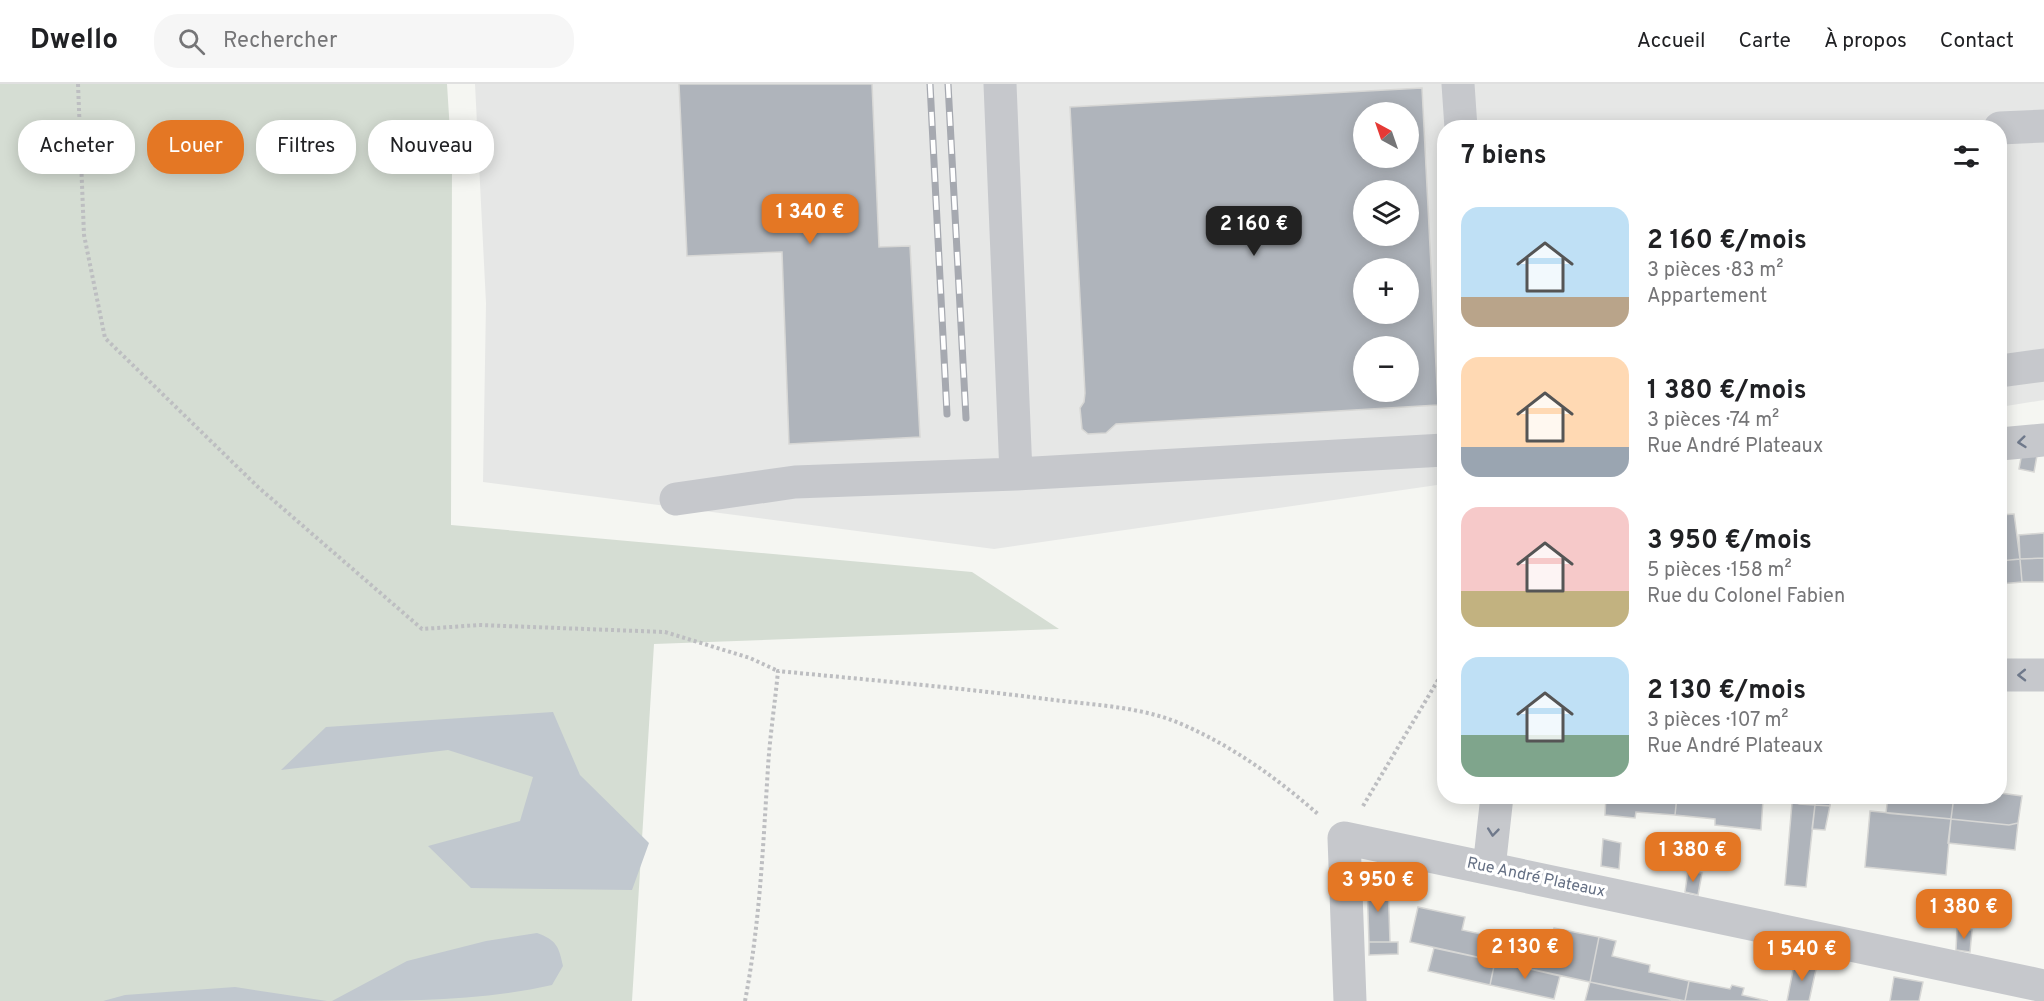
<!DOCTYPE html>
<html lang="fr">
<meta charset="utf-8">
<style>
body{margin:0;font-family:Overpass,sans-serif;background:#f6f6f6;color:#202124;height:100vh;display:flex;flex-direction:column;font-size:22px;white-space:nowrap}
*{box-sizing:border-box;margin:0}
p{font-size:20px;color:#757577}
.icon{flex:none;width:33px;height:33px;fill:none;stroke:currentColor;stroke-width:2;stroke-linecap:round;stroke-linejoin:round}
.map{position:relative;flex:1;overflow:hidden}
.sheet{position:absolute;left:1437px;top:36px;width:570px;height:684px;display:flex;flex-direction:column;background:#fff;border-radius:24px;box-shadow:0 3px 15px #0003}
.sheet>*{flex:none}
.guide{position:absolute;left:18px;top:36px;width:570px;height:54px;display:flex;gap:12px}
.needle{width:39px;rotate:320deg}
.fabs{position:absolute;left:1353px;top:18px;display:grid;gap:12px}
.fabs a{display:grid;place-items:center;width:66px;height:66px;border-radius:50%;background:#fff;box-shadow:0 3px 15px #0003;font-size:30px}
.price{position:absolute;translate:-50% -51px;padding:0 14px;border-radius:12px;background:#e47724;color:#fff;font-size:20px;line-height:39px;filter:drop-shadow(0 2px 3px #0008)}
.price::after{content:'';position:absolute;left:50%;top:36px;width:18px;height:14px;margin-left:-9px;background:inherit;clip-path:polygon(0 0,100% 0,50% 100%)}
.price.active{background:#222;color:#fff}
ul{padding:0;list-style:none}
li{display:flex;align-items:center;gap:18px;height:150px;padding:0 24px}
li span{display:grid;place-items:center;flex:none;width:168px;height:120px;border-radius:18px;color:#555}
li>.icon{margin-inline-start:auto}
span .icon{width:72px;height:72px;fill:#fffc;stroke-width:1}
li b{font-size:26px}
h2{display:flex;justify-content:space-between;align-items:center;height:72px;padding:0 24px;font-size:26px}
.tag{padding:0 21px;border-radius:24px;background:#fff;box-shadow:0 3px 15px #0003;font-size:21px;line-height:54px}
.tag.active{background:#e47724;color:#fff}
header{display:flex;align-items:center;gap:36px;box-sizing:border-box;height:84px;padding:0 30px;background:#fff;border-bottom:2px solid #e0e0e0}
header strong{font-size:28px}
nav{display:flex;gap:33px;margin-inline-start:auto;font-size:21px}
.search{width:420px;height:54px;background:#f6f6f6;display:flex;align-items:center;gap:15px;box-sizing:border-box;padding:0 21px;border-radius:24px;color:#757577;font-size:22px}
.map>svg:first-child{display:block}
.built{fill:#e6e7e6;fill-rule:evenodd}
.green{fill:#d5ddd3}
.water{fill:#c1c8cf}
.building{fill:#afb4bb;stroke:#d7d7d5;stroke-width:1.5;fill-rule:evenodd}
.lines{fill:none;stroke-linecap:round;stroke-linejoin:round}
.path{stroke:#bdbec1;stroke-width:4;stroke-dasharray:3 3;stroke-linecap:butt}
.minor{stroke:#c6c8cc;stroke-width:33}
.rail-casing{stroke:#a6a9b0;stroke-width:7}
.rail{stroke:#fff;stroke-width:4.5;stroke-dasharray:14;stroke-linecap:butt}
.oneway{stroke:#6f798b}
.labels{text-anchor:middle;dominant-baseline:central;stroke-width:6;stroke-linejoin:round;paint-order:stroke}
.street-label{font-size:16px;fill:#657084;stroke:#fff}
</style>
<header>
<strong>Dwello</strong>
<div class="search"><svg class="icon" aria-label="search" viewBox="0 0 24 24"><circle cx="10" cy="10" r="6"/><path d="M15 15l6 6"/></svg>Rechercher</div>
<nav><a>Accueil</a><a>Carte</a><a>À propos</a><a>Contact</a></nav>
</header>
<div class="map">
<svg width="2044" height="917" viewBox="0 0 2044 917">
<rect width="100%" height="100%" fill="#f5f6f2"/>
<path class="built" d="M 475,0 L 2044,0 L 2044,316 L 2000,323 L 2000,44 L 1444,44 L 1444,400 L 994,465 L 483,398 L 486,219 ZM 1364,28 L 1408,28 L 1408,74 L 1364,74 ZM 1364,106 L 1408,106 L 1408,152 L 1364,152 ZM 1364,184 L 1408,184 L 1408,230 L 1364,230 ZM 1364,262 L 1408,262 L 1408,308 L 1364,308 Z"/>
<path class="green" d="M 0,0 L 447,0 L 452,80 L 451,441 L 972,488 L 1059,545 L 654,560 L 632,917 L 0,917 Z"/>
<path class="water" d="M 553,628 L 580,691 L 649,759 L 632,806 L 471,804 L 428,762 L 520,737 L 533,693 L 448,666 L 281,686 L 326,643 Z
M 537,849 C 556,856 559,862 563,882 L 552,901 C 483,917 405,917 332,917 L 407,877 L 486,857 Z
M 235,903 L 327,917 L 103,917 L 125,911 Z"/>
<path class="building" d="M 679,0 L 872,0 L 879,163 L 910,162 L 920,353 L 789,360 L 782,168 L 687,172 Z
M 1422,4 L 1438,321 L 1116,340 L 1106,349 L 1088,350 L 1082,345 L 1080,324 L 1084,318 L 1085,309 L 1070,23 ZM 1364,28 L 1408,28 L 1408,74 L 1364,74 ZM 1364,106 L 1408,106 L 1408,152 L 1364,152 ZM 1364,184 L 1408,184 L 1408,230 L 1364,230 ZM 1364,262 L 1408,262 L 1408,308 L 1364,308 Z
M 2023,363 L 2038,366 L 2034,388 L 2019,385 Z
M 2014,430 L 2020,475 L 2000,477 L 2000,431 Z
M 2044,449 L 2044,474 L 2020,475 L 2019,451 Z
M 2044,474 L 2044,498 L 2022,498 L 2020,475 Z
M 2020,475 L 2022,498 L 2000,500 L 2000,477 Z
M 2000,709 L 2022,712 L 2018,739 L 2009,741 L 1951,735 L 1954,712 L 1994,715 L 1994,712 L 2000,712 Z
M 1606,712 L 1677,712 L 1675,731 L 1636,728 L 1635,734 L 1605,731 Z
M 1677,712 L 1763,716 L 1761,746 L 1715,741 L 1715,735 L 1675,731 Z
M 1799,712 L 1816,712 L 1815,721 L 1799,720 Z
M 1816,712 L 1831,712 L 1830,722 L 1815,721 Z
M 1888,712 L 1954,712 L 1951,735 L 1886,729 Z
M 1792,719 L 1815,721 L 1806,803 L 1785,801 Z
M 1815,721 L 1830,722 L 1825,746 L 1812,745 Z
M 1870,727 L 1951,735 L 1946,791 L 1865,783 Z
M 1951,735 L 2009,741 L 2018,739 L 2015,766 L 1948,759 Z
M 1603,755 L 1621,759 L 1619,785 L 1601,782 Z
M 1688,787 L 1702,789 L 1698,811 L 1685,808 Z
M 1367,800 L 1388,800 L 1390,858 L 1369,858 Z
M 1418,823 L 1465,833 L 1462,846 L 1500,854 L 1495,877 L 1410,858 Z
M 1554,844 L 1599,853 L 1590,898 L 1495,877 L 1500,854 L 1538,863 L 1542,849 L 1552,851 Z
M 1957,845 L 1972,846 L 1970,868 L 1956,866 Z
M 1599,853 L 1616,857 L 1612,872 L 1650,881 L 1649,888 L 1689,897 L 1685,917 L 1590,898 Z
M 1369,858 L 1398,858 L 1398,870 L 1369,871 Z
M 1434,864 L 1495,877 L 1490,901 L 1428,887 Z
M 1795,876 L 1817,881 L 1809,917 L 1787,917 Z
M 1495,877 L 1560,892 L 1554,915 L 1490,901 Z
M 1894,893 L 1923,898 L 1919,917 L 1890,917 Z
M 1689,897 L 1730,905 L 1732,901 L 1744,904 L 1742,911 L 1768,917 L 1685,917 Z
M 1590,898 L 1635,908 L 1679,917 L 1585,917 Z"/>
<g class="lines">
<path class="path" d="M 78,0 L 84,151 L 105,254 L 258,403 L 422,545 L 479,541 L 665,548 L 750,574 L 778,587
M 1363,722 L 1444,586
M 745,917 C 760,839 763,762 768,683 C 770,651 775,619 778,587 C 870,596 963,604 1054,616 C 1095,621 1141,623 1179,639 C 1231,661 1277,694 1319,731"/>
<path class="minor" d="M 1000,0 L 1016,390 L 1444,366
M 1458,0 L 1461,44
M 2000,44 L 2044,42
M 2000,287 L 2044,281
M 2000,360 L 2044,356
M 676,415 L 795,398 L 1016,390
M 2000,591 L 2044,591
M 1489,784 L 1497,712
M 1350,917 L 1344,754 L 2044,902"/>
<defs>
<path id="rail" d="M 930,0 L 947,330
M 948,0 L 966,334"/>
</defs>
<use href="#rail" class="rail-casing"/>
<use href="#rail" class="rail"/>
</g>
<defs><path id="oneway-chevron" d="M-2-3.5L2.5 0L-2 3.5" fill="none" stroke-width="1.6" stroke-linecap="round" stroke-linejoin="round" transform="scale(1.5)"/></defs>
<g class="oneway">
<use href="#oneway-chevron" transform="translate(2022 358) rotate(174)"/>
<use href="#oneway-chevron" transform="translate(2022 591) rotate(179)"/>
<use href="#oneway-chevron" transform="translate(1493 748) rotate(96)"/>
</g>
<g class="labels">
<g class="street-label">
<text transform="translate(1536 794) rotate(12)">Rue André Plateaux</text>
</g>
</g>
</svg>
<div class="fabs">
<a><svg class="needle" viewBox="-14 -14 28 28"><path d="M0-13l5 13h-10z" fill="#e53935"/><path d="M0 13l5-13h-10z" fill="#757577"/></svg></a>
<a><svg class="icon" aria-label="layers" viewBox="0 0 24 24"><path d="M12 4l9 5-9 5-9-5zM3 14l9 5 9-5"/></svg></a>
<a>+</a>
<a>−</a>
</div>
<b class="price" style="left:810px;top:161px">1 340 €</b>
<b class="price active" style="left:1254px;top:173px">2 160 €</b>
<b class="price" style="left:1693px;top:799px">1 380 €</b>
<b class="price" style="left:1378px;top:829px">3 950 €</b>
<b class="price" style="left:1964px;top:856px">1 380 €</b>
<b class="price" style="left:1525px;top:896px">2 130 €</b>
<b class="price" style="left:1802px;top:898px">1 540 €</b>
<div class="guide">
<a class="tag">Acheter</a>
<a class="tag active">Louer</a>
<a class="tag">Filtres</a>
<a class="tag">Nouveau</a>
</div>
<section class="sheet">
<h2>7 biens<svg class="icon" aria-label="filters" viewBox="0 0 24 24"><path d="M4 7h16M4 17h16"/><circle cx="9" cy="7" r="2"/><circle cx="15" cy="17" r="2"/></svg></h2>
<ul>
<li><span style="background:linear-gradient(#bfe0f5 75%,#b9a48a 0)"><svg class="icon" aria-label="home" viewBox="0 0 24 24"><path d="M3 11l9-7 9 7M6 9v11h12V9"/></svg></span><div><b>2 160 €/mois</b><p>3 pièces · 83 m²</p><p>Appartement</p></div></li>
<li><span style="background:linear-gradient(#ffd9b3 75%,#9aa5b1 0)"><svg class="icon" aria-label="home" viewBox="0 0 24 24"><path d="M3 11l9-7 9 7M6 9v11h12V9"/></svg></span><div><b>1 380 €/mois</b><p>3 pièces · 74 m²</p><p>Rue André Plateaux</p></div></li>
<li><span style="background:linear-gradient(#f6c9c9 70%,#c2b280 0)"><svg class="icon" aria-label="home" viewBox="0 0 24 24"><path d="M3 11l9-7 9 7M6 9v11h12V9"/></svg></span><div><b>3 950 €/mois</b><p>5 pièces · 158 m²</p><p>Rue du Colonel Fabien</p></div></li>
<li><span style="background:linear-gradient(#bfe0f5 65%,#7fa58c 0)"><svg class="icon" aria-label="home" viewBox="0 0 24 24"><path d="M3 11l9-7 9 7M6 9v11h12V9"/></svg></span><div><b>2 130 €/mois</b><p>3 pièces · 107 m²</p><p>Rue André Plateaux</p></div></li>
</ul>
</section>
</div>
